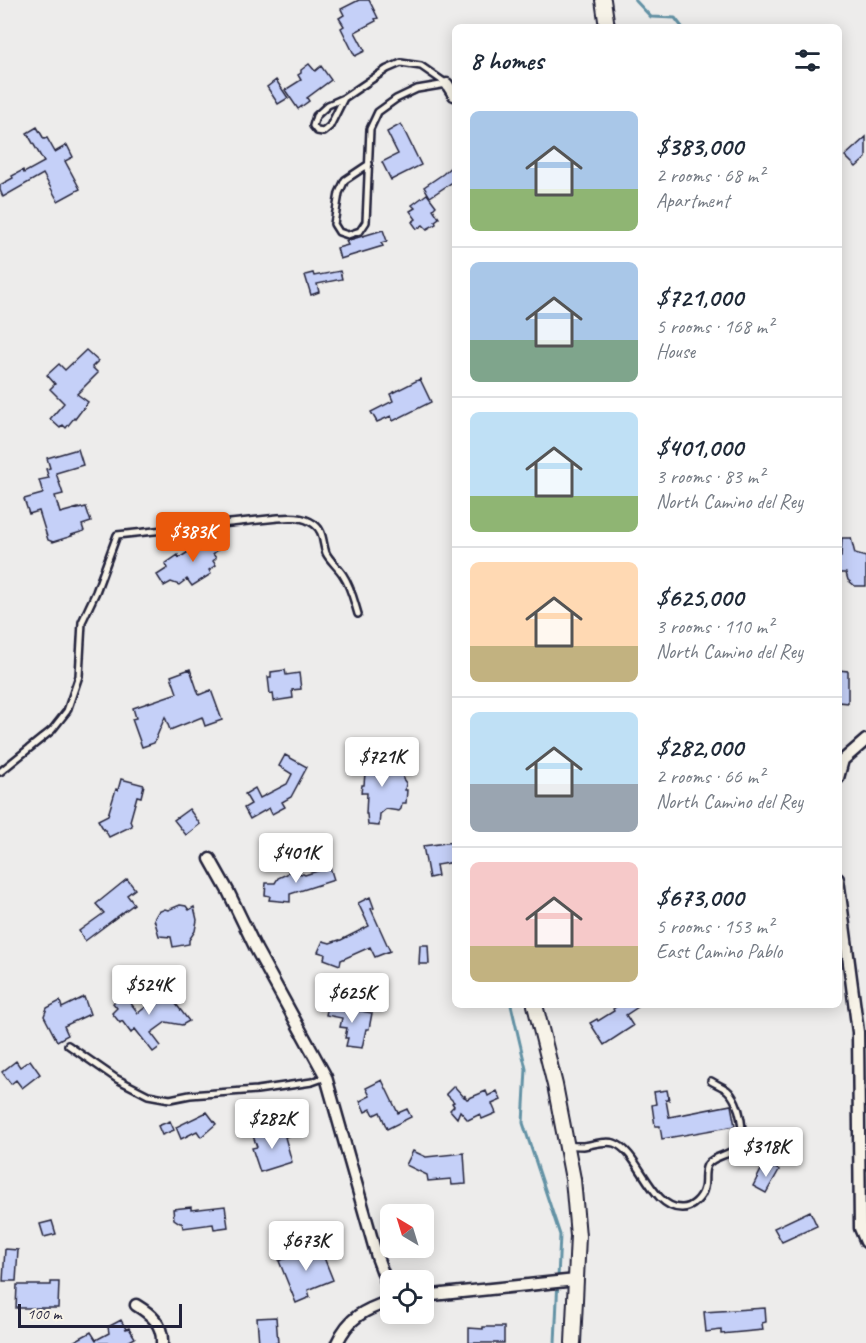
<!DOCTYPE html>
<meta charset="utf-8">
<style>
body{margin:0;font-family:Caveat,sans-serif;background:#f6f6f7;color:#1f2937;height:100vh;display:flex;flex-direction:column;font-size:22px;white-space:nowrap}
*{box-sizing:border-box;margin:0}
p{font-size:20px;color:#747a83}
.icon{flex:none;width:33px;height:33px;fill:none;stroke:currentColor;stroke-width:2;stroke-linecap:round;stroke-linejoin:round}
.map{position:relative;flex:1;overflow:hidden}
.side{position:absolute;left:452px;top:24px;width:390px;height:984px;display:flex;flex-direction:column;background:#fff;border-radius:9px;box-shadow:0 3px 15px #0003}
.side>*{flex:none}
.needle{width:39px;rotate:322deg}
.fabs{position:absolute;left:380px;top:1204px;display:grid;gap:12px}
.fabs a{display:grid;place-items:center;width:54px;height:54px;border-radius:9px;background:#fff;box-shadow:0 3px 15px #0003;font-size:30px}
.scale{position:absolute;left:18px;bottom:15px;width:164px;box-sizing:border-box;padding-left:6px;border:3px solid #22223b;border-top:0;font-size:16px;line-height:21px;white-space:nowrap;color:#22223b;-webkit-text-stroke:4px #f7f3e8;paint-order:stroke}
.price{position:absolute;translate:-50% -51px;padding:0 14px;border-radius:6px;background:#fff;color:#222;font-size:20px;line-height:39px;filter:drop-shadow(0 2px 3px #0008)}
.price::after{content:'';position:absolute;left:50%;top:36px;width:18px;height:14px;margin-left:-9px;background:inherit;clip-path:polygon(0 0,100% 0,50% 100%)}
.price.on{background:#ea580c;color:#fff}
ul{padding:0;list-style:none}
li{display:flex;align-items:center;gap:18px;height:150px;padding:0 18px}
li+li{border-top:2px solid #e0e1e3}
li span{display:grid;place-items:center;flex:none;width:168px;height:120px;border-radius:9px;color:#555}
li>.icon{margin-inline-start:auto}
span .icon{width:72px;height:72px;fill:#fffc;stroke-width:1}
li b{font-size:26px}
h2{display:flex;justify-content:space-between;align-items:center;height:72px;padding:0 18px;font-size:26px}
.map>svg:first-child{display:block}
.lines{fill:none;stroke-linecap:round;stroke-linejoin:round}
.stream{stroke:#6392a5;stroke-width:3}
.building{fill:#c5d0f8;stroke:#22223b;stroke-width:1.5}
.lane-casing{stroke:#22223b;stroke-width:10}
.street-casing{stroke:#22223b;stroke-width:15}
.secondary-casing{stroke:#22223b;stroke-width:18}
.lane{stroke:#f7f3e8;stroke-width:5}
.street{stroke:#f7f3e8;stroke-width:10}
.secondary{stroke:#f7f3e8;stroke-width:14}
</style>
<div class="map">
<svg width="866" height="1343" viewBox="0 0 866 1343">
<rect width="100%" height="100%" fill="#edeceb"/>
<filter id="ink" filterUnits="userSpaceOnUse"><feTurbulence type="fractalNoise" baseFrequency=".0167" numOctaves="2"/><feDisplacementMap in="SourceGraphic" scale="12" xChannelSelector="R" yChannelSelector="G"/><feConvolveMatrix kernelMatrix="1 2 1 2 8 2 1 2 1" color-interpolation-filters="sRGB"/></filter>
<g filter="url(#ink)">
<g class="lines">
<path class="stream" d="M 635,0 L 651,17 L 675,18 L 682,27
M 511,1005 L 526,1069 L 523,1123 L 560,1235 L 555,1343"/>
</g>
<path class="building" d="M 359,0 L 369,0 L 378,18 L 375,19 L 376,21 L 355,32 L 365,51 L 355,56 L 341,28 L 344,26 L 339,18 L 344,15 L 341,9 Z
M 309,64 L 315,71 L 321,66 L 331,80 L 307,98 L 309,101 L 298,109 L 285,90 L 301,80 L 298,75 L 301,73 L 301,70 Z
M 276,80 L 288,98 L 278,104 L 267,87 Z
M 401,124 L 421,165 L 391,180 L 382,162 L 398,154 L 387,132 Z
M 37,127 L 44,139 L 47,138 L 55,152 L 67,145 L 73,157 L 65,161 L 80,189 L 58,201 L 43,174 L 3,197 L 0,190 L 0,185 L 13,178 L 12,176 L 23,170 L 24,173 L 44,162 L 27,133 Z
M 866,137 L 866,158 L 856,167 L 845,156 Z
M 454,164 L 454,181 L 430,197 L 424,187 L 443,174 Z
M 427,194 L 436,206 L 433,209 L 439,218 L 435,221 L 436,224 L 427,229 L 423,225 L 417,229 L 412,222 L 416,219 L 410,211 L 415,208 L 412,205 Z
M 383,230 L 387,241 L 381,243 L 383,246 L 340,259 L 337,248 L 348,245 L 346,241 Z
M 340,271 L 342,279 L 317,284 L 319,292 L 311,295 L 305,275 L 313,273 L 314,276 Z
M 86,350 L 98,361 L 92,367 L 98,373 L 77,394 L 88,402 L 75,419 L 74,418 L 66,428 L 63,425 L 60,428 L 50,419 L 64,403 L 50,389 L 55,384 L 47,375 L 59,364 L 65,370 Z
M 420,379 L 431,402 L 393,421 L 391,416 L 377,422 L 371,412 L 393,401 L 390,394 Z
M 78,449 L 83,465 L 56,473 L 63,494 L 55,496 L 60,513 L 78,508 L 78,509 L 86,507 L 91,522 L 82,525 L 84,531 L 71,535 L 72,536 L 53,542 L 48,540 L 39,511 L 29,514 L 24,499 L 42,494 L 43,493 L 39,480 L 49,478 L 46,469 L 50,468 L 47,458 Z
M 222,530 L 226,537 L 221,541 L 224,545 L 213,554 L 216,558 L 213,561 L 216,565 L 209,570 L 211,574 L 192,586 L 187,579 L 179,585 L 171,582 L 164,586 L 157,575 L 168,568 L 165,564 L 178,555 L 179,558 Z
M 842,538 L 851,538 L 855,554 L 866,557 L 866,586 L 855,586 L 848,580 L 846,573 L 838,573 L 838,557 L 841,557 Z
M 190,669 L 199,695 L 211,690 L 222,720 L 205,726 L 202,717 L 170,730 L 165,717 L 154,743 L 142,747 L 132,719 L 136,718 L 133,708 L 177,693 L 171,676 Z
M 285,670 L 286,675 L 299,673 L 301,689 L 292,690 L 293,698 L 274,701 L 273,693 L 270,694 L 268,677 L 271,677 L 271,672 Z
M 838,670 L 848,671 L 848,703 L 838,702 Z
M 372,748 L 382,749 L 382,768 L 384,768 L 384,770 L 400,771 L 403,774 L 403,779 L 406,783 L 405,790 L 407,790 L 406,803 L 402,803 L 401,809 L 399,811 L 386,809 L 380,814 L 379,826 L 368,825 L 367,814 L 366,814 L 367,793 L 361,793 L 362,785 L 364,785 L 365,773 L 366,773 L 368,749 L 371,749 Z
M 285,755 L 307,767 L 291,797 L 282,802 L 285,807 L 272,814 L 269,808 L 250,819 L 244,808 L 251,804 L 245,794 L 255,788 L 260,798 L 287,784 L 292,774 L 279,766 Z
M 121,779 L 144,785 L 141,797 L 137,796 L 130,821 L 132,826 L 109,837 L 105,830 L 104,830 L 98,820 L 108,815 L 116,789 L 118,790 Z
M 189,809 L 200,824 L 186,835 L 174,820 Z
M 454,842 L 454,862 L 436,865 L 438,876 L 429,878 L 423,846 Z
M 330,867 L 334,880 L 290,894 L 290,902 L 269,900 L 270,896 L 265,895 L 266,883 L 275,883 L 278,878 L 287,874 L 288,872 L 303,874 L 305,875 Z
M 127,879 L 135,889 L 127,895 L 134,904 L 85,941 L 79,931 L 104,913 L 96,904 Z
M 370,897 L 374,908 L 371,909 L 390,951 L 375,957 L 370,947 L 341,960 L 340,965 L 324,959 L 325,954 L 318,952 L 323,941 L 330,943 L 339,940 L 339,941 L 369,926 L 358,903 Z
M 180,905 L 186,906 L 189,910 L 194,907 L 197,920 L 195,931 L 189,940 L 189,944 L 173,947 L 171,937 L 159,936 L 154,919 L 158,912 L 165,909 L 168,910 Z
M 420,945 L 428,945 L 429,964 L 419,964 Z
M 163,987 L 189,1021 L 182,1025 L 166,1022 L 151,1033 L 161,1046 L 153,1052 L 135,1029 L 131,1033 L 122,1021 L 120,1023 L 112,1013 L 117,1008 L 113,1003 L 124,994 L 138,1013 L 152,1002 L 149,998 Z
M 84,997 L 90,1014 L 64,1026 L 68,1035 L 57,1041 L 44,1016 L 47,1008 L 60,1001 L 62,1008 Z
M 328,1005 L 372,1013 L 369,1029 L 366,1029 L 362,1048 L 346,1046 L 348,1038 L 345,1038 L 347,1028 L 340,1027 L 342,1018 L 326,1015 Z
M 619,1005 L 641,1005 L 626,1015 L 633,1026 L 604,1045 L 590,1023 L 597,1019 L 598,1021 L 614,1011 L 613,1009 Z
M 30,1060 L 40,1074 L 22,1088 L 16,1080 L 11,1084 L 2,1072 L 16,1061 L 20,1067 Z
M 382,1080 L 398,1113 L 407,1109 L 411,1117 L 387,1129 L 380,1112 L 374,1115 L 371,1109 L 365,1112 L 360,1101 L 370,1096 L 366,1088 Z
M 454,1086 L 464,1097 L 465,1095 L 465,1097 L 467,1099 L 486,1091 L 488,1096 L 497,1091 L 501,1100 L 492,1104 L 496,1113 L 482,1119 L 480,1114 L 468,1120 L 460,1111 L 457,1118 L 450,1110 L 454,1106 L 452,1103 L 454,1102 L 446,1094 Z
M 667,1090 L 669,1100 L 666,1100 L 669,1117 L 731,1105 L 735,1126 L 662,1139 L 660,1126 L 655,1126 L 652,1105 L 656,1104 L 654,1092 Z
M 207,1112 L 216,1124 L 201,1137 L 197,1131 L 181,1139 L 176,1127 Z
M 170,1121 L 174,1130 L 162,1135 L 158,1126 Z
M 285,1129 L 288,1136 L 285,1137 L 292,1162 L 260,1172 L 252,1148 L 257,1147 L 253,1136 L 269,1131 L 270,1134 Z
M 413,1151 L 426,1157 L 464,1153 L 466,1184 L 452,1185 L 451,1179 L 428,1181 L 427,1175 L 406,1165 Z
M 765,1162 L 779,1170 L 766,1193 L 753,1186 Z
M 225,1206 L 228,1227 L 214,1229 L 213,1224 L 183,1228 L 182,1223 L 180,1223 L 174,1219 L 173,1209 L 191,1207 L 191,1210 Z
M 810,1211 L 817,1226 L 782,1242 L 774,1228 Z
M 52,1221 L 56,1234 L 44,1237 L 40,1224 Z
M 319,1245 L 333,1280 L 308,1290 L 310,1297 L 296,1303 L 279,1261 Z
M 5,1249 L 18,1250 L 16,1281 L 3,1281 Z
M 51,1282 L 59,1282 L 58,1308 L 16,1308 L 17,1285 L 51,1285 Z
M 765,1308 L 766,1322 L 762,1323 L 763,1330 L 721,1334 L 721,1330 L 706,1332 L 704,1312 Z
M 276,1317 L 278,1343 L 259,1343 L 257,1318 Z
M 121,1320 L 126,1329 L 129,1328 L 135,1338 L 126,1343 L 71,1343 L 91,1332 L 96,1340 L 109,1333 L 108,1327 Z
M 483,1327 L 504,1327 L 504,1343 L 469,1343 L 469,1328 L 483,1329 Z"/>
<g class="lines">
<defs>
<path id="lane" d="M 344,98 L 330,126 L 323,132 L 317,131 L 313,126 L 316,116 L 328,105 L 344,98 L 387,69 L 401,63 L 421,66 L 447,84
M 369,164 L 345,180 L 339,193 L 334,224 L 339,232 L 348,235 L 360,231 L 366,222 L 370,129 L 378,112 L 396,99 L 417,89 L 447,84
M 0,772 L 52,730 L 67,711 L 79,676 L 82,622 L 96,592 L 117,535 L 278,518 C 290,517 303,516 314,524 C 324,531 322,542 326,553 C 330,561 338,567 343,575 C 351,587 354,601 358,614
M 68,1045 L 117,1079 L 148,1095 L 170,1099 L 190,1095 L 257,1090 L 312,1082 L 326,1077
M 569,1145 C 573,1146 578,1146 583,1146 C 593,1145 604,1140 614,1143 C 639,1151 651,1209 682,1208 C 692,1208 702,1198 704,1188 C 706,1181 703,1173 707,1165 C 713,1156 727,1156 735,1149 C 748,1137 740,1101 727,1090 C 723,1087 716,1084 711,1081"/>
<path id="street" d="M 447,84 L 454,95
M 838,778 L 843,760 L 866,740
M 210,859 L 228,891 L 256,949 L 326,1077 L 377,1257 L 390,1292
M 838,879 L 858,1032 L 860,1228 L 866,1242
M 423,1296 L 576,1280
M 136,1305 C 151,1314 163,1324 162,1343
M 337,1343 C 349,1317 364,1310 390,1301"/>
<path id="secondary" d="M 603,0 L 607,27
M 535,1005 L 555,1085 L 573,1179 L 578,1236 L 573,1343"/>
</defs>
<use href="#lane" class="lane-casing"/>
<use href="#street" class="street-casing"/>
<use href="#secondary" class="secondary-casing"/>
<use href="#lane" class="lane"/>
<use href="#street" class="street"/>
<use href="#secondary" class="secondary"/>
</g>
</g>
</svg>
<div class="fabs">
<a><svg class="needle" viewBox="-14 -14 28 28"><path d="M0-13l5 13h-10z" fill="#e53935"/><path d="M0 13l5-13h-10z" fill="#747a83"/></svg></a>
<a><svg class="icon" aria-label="locate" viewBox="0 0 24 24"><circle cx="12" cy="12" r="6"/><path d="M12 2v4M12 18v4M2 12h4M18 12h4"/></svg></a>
</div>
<div class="scale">100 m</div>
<b class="price on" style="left:193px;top:563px">$383K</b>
<b class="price" style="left:382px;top:788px">$721K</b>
<b class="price" style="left:296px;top:884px">$401K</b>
<b class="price" style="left:149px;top:1016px">$524K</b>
<b class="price" style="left:352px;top:1024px">$625K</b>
<b class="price" style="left:272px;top:1150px">$282K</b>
<b class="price" style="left:766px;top:1178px">$318K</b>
<b class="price" style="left:306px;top:1272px">$673K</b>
<section class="side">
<h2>8 homes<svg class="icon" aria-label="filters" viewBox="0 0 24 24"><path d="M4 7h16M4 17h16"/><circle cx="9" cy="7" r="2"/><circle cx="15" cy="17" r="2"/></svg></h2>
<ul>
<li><span style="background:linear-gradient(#a9c7e8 65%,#8fb573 0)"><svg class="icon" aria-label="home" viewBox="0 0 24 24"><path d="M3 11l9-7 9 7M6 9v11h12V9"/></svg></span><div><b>$383,000</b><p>2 rooms · 68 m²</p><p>Apartment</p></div></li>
<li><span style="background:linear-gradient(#a9c7e8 65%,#7fa58c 0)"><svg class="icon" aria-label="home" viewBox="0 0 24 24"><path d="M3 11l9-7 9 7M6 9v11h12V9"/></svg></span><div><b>$721,000</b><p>5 rooms · 168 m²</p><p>House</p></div></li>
<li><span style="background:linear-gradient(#bfe0f5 70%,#8fb573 0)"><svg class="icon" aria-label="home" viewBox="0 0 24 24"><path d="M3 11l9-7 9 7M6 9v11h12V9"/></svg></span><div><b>$401,000</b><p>3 rooms · 83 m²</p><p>North Camino del Rey</p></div></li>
<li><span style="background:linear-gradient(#ffd9b3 70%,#c2b280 0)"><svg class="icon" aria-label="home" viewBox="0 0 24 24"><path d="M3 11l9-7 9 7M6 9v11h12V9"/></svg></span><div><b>$625,000</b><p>3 rooms · 110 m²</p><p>North Camino del Rey</p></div></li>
<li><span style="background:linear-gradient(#bfe0f5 60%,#9aa5b1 0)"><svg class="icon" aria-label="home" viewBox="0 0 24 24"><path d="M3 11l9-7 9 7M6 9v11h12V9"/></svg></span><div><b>$282,000</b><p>2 rooms · 66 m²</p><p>North Camino del Rey</p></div></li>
<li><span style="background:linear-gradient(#f6c9c9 70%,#c2b280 0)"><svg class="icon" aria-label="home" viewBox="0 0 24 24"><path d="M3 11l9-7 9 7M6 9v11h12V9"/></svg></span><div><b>$673,000</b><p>5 rooms · 153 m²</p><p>East Camino Pablo</p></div></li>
</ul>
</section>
</div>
